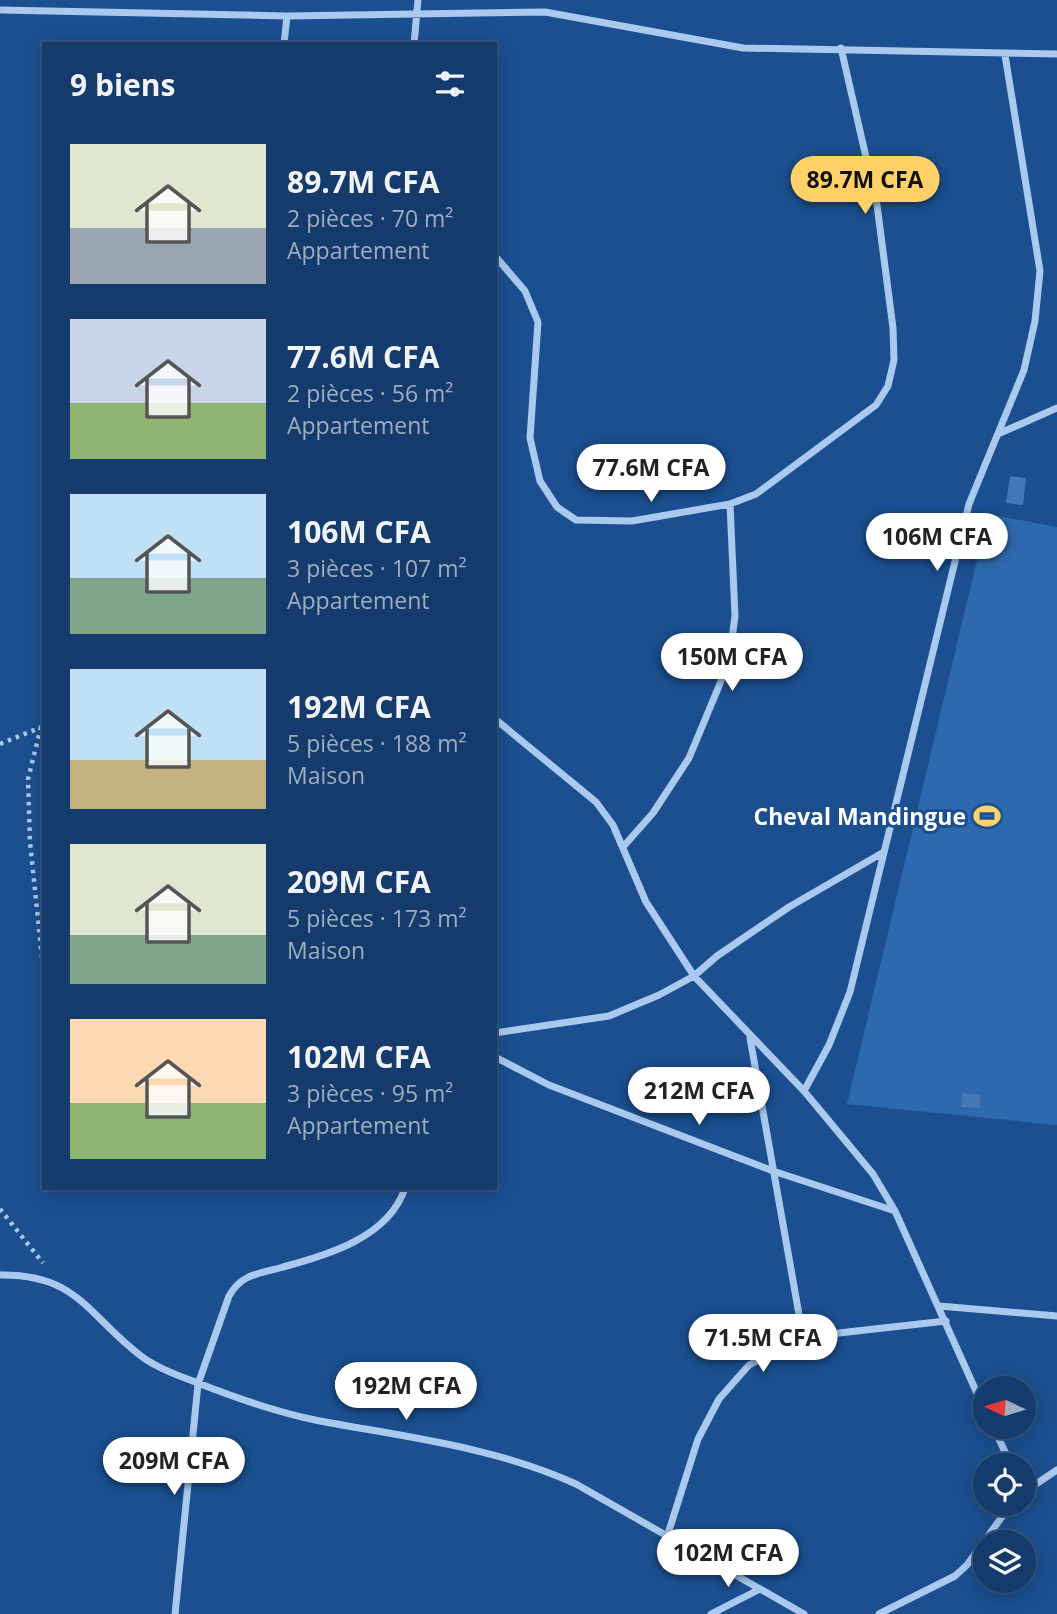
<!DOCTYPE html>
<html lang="fr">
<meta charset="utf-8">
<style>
body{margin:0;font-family:"Open Sans",sans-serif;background:#214673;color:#f1f3f6;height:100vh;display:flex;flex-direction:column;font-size:26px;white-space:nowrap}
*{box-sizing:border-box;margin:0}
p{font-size:23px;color:#9dadc1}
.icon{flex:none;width:38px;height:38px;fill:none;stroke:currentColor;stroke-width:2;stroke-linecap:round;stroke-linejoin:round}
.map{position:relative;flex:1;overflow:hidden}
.drawer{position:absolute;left:42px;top:42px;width:455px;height:1148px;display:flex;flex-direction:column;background:#143b6b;border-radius:0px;box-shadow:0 4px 18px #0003,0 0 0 2px #33557e}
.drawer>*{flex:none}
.needle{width:46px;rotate:274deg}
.controls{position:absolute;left:973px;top:1376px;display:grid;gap:14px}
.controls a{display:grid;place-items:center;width:63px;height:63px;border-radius:50%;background:#143b6b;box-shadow:0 4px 18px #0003,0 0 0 2px #33557e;font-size:35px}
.price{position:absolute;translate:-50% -60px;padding:0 16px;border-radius:24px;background:#fff;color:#222;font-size:23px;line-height:46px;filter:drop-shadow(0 2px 4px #0008)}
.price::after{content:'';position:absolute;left:50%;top:42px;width:21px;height:16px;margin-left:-10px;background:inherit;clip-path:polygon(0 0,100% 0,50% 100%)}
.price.current{background:#ffd166;color:#111}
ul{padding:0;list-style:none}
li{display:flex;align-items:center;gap:21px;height:175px;padding:0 28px}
li span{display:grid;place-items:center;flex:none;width:196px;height:140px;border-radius:0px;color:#555}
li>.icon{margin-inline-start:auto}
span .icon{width:84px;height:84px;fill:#fffc;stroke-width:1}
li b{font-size:30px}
h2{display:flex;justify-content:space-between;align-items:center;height:84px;padding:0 28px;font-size:30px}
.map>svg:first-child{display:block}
.green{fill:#2e69ad}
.building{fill:#4478b7}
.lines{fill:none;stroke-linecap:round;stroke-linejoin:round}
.path{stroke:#a9c9ee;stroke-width:4.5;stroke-dasharray:3.5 5;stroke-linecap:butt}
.street{stroke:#a9c9ee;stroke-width:7}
.labels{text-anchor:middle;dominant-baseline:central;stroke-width:6;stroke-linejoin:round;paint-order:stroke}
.poi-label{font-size:23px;font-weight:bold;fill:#fff;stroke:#1b4f8f;text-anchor:end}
</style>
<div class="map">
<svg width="1057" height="1614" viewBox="0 0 1057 1614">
<rect width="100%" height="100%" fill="#1b4f8f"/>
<path class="green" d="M 988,514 L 1057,527 L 1057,1125 L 847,1104 Z"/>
<path class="building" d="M 1010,476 L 1026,478 L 1023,505 L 1006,503 Z
M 962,1093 L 980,1095 L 980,1108 L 961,1107 Z"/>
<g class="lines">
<path class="path" d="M 41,727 L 28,779 L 30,842 L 44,977
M 0,744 L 44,726
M 0,1209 L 43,1263"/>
<path class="street" d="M 0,10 L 287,16 L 545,12 L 743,48 L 1057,54
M 284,44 L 287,16
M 414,44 L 418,0
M 495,256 L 525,291 L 538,322 L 530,438 L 540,481 L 557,507 L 576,520 L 632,521 L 730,504 L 756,494 L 876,405 L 888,386 L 894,360 L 893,328 L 877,205 L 841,48
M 998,434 L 1057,408
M 495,719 L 596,802 L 613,825 L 646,902 L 694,976 L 804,1091 L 873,1174 L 895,1211 L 985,1411
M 623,847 L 653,813 L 689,758 L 729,662 L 735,616 L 730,504
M 495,1033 L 609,1016 L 659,995 L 694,976 L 717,956 L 789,907 L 884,852
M 750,1038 L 803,1337
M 495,1057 L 549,1085 L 773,1171 L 895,1211
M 804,1091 L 829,1045 L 850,992 L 969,504 L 1024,370 L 1035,321 L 1040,271 L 1005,55
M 0,1275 C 78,1274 87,1315 141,1356 C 157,1368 179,1376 198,1383 C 236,1398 279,1413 320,1421 C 406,1437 495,1447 576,1484 L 804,1614
M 939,1306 L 1057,1316
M 993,1426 L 1011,1465
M 1024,1492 L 1057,1470
M 667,1537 L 698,1439 L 719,1399 L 749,1365 L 803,1337 L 946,1321
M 175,1614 L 198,1384 L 229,1296 C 242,1273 260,1274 283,1267 C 328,1255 389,1237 405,1188
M 711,1614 L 760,1589
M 879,1614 L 955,1576 L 967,1565 L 1012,1503"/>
</g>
<defs>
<symbol id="stadium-bare" viewBox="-9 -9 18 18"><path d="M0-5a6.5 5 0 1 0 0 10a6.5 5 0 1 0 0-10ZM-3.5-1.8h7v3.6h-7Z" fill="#ffd166" stroke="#1b4f8f" stroke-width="2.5" paint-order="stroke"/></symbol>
</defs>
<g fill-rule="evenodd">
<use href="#stadium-bare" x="968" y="797" width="38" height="38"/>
</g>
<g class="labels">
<g class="poi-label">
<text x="966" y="816">Cheval Mandingue</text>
</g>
</g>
</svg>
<div class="controls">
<a><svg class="needle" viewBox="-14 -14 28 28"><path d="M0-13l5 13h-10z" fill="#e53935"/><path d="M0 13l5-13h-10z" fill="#9dadc1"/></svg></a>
<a><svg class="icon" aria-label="locate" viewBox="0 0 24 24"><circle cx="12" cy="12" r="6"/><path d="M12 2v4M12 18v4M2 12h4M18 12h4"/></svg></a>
<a><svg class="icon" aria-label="layers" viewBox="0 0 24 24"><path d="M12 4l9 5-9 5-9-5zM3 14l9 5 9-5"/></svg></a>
</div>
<b class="price current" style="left:865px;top:216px">89.7M CFA</b>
<b class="price" style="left:651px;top:504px">77.6M CFA</b>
<b class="price" style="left:937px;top:573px">106M CFA</b>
<b class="price" style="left:732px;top:693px">150M CFA</b>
<b class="price" style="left:699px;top:1127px">212M CFA</b>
<b class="price" style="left:763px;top:1374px">71.5M CFA</b>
<b class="price" style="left:406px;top:1422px">192M CFA</b>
<b class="price" style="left:174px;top:1497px">209M CFA</b>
<b class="price" style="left:728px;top:1589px">102M CFA</b>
<section class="drawer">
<h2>9 biens<svg class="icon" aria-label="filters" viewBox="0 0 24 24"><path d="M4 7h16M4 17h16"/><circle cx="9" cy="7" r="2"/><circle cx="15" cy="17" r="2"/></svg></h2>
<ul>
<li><span style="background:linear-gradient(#dfe7d0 60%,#9aa5b1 0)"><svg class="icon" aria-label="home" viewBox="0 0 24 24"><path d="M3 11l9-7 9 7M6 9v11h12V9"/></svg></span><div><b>89.7M CFA</b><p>2 pièces · 70 m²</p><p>Appartement</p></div></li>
<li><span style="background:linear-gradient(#c9d6e8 60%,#8fb573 0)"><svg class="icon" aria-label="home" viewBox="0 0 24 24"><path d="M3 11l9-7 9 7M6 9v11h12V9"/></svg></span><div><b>77.6M CFA</b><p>2 pièces · 56 m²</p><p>Appartement</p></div></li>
<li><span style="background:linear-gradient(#bfe0f5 60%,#7fa58c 0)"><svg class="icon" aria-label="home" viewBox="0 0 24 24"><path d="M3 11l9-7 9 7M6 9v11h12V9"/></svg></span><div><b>106M CFA</b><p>3 pièces · 107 m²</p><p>Appartement</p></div></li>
<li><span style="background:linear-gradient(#bfe0f5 65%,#c2b280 0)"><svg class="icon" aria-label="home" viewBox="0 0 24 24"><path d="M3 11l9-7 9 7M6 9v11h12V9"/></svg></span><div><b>192M CFA</b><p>5 pièces · 188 m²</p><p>Maison</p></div></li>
<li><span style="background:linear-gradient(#dfe7d0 65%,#7fa58c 0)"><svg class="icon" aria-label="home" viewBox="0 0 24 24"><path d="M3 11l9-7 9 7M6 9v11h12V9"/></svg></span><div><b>209M CFA</b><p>5 pièces · 173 m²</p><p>Maison</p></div></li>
<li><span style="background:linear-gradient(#ffd9b3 60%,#8fb573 0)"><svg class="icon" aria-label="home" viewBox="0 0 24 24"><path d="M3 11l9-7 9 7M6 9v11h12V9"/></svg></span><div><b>102M CFA</b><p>3 pièces · 95 m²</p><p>Appartement</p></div></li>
</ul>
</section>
</div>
